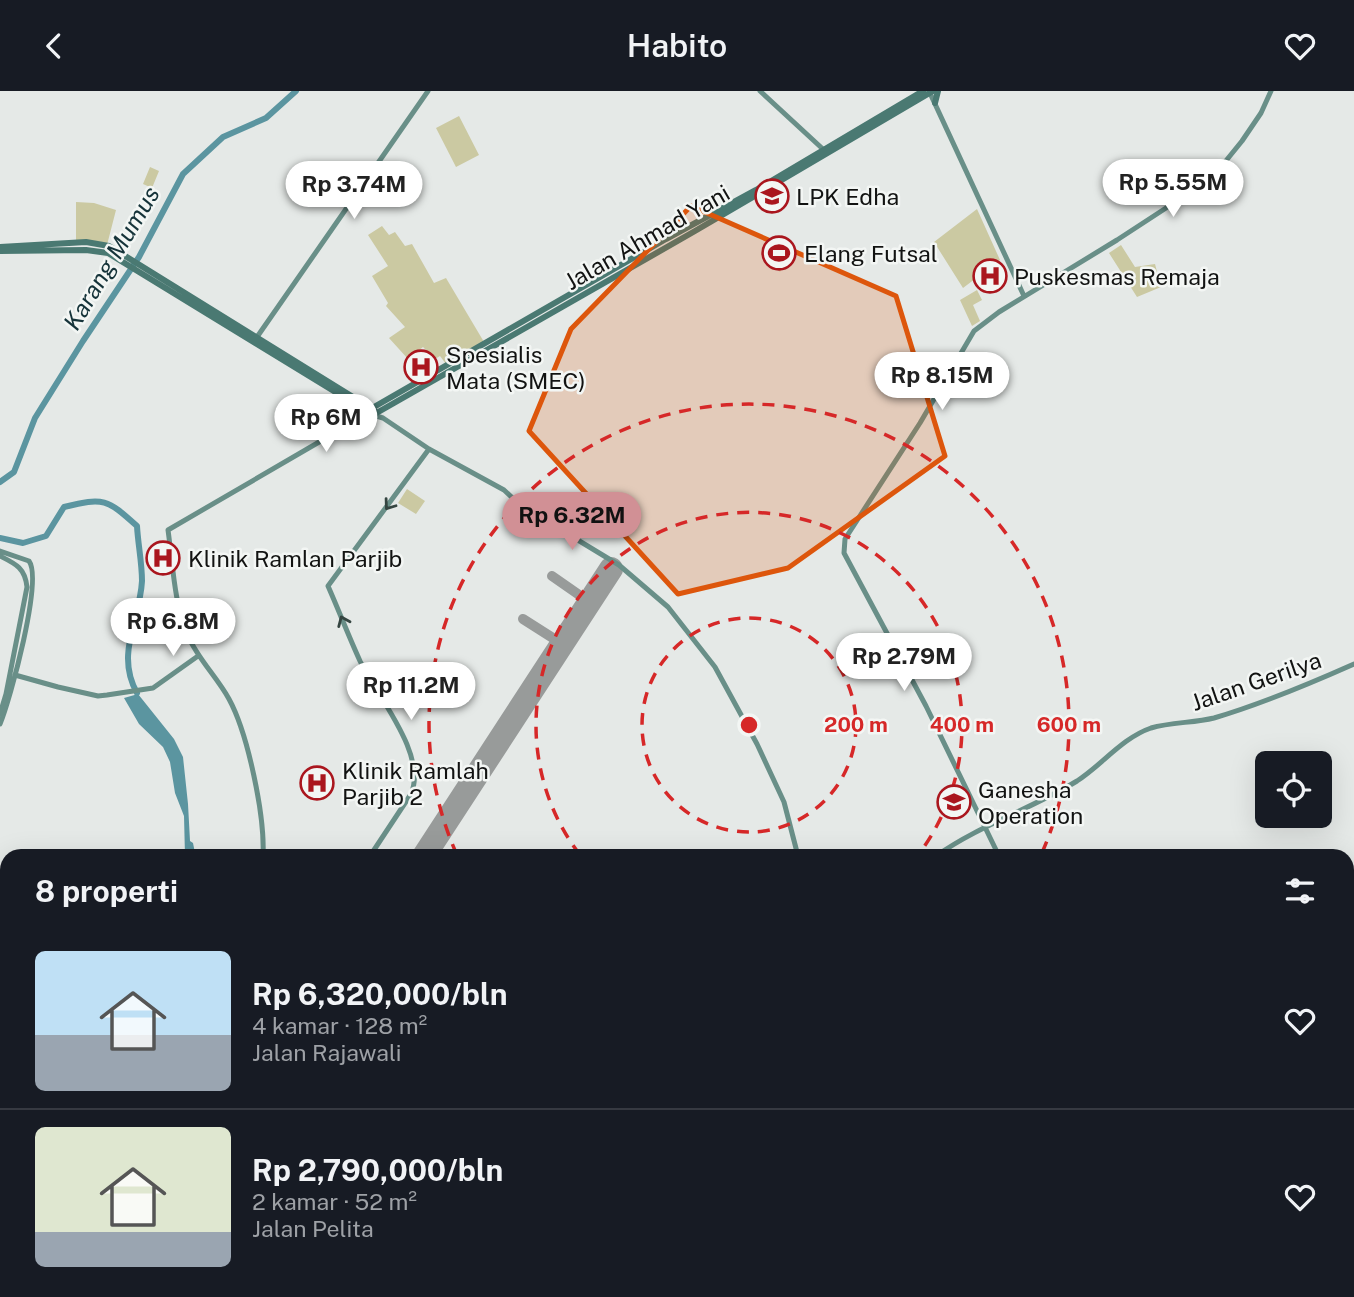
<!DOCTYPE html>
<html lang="id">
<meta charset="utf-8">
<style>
body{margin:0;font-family:"Public Sans",sans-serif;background:#242831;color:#f1f3f6;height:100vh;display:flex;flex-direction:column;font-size:26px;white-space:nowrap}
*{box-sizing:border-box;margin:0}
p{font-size:23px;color:#9ea1a6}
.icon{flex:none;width:38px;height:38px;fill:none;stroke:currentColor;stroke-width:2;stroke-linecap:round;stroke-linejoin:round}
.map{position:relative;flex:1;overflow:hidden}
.sheet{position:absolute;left:0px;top:758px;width:1354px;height:450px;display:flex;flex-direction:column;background:#171b24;border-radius:21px 21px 0 0;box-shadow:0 7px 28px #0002}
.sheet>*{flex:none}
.buttons{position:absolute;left:1255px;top:660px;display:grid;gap:14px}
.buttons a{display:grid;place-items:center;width:77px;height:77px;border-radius:10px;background:#171b24;box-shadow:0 7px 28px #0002;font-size:35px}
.price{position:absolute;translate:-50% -60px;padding:0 16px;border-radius:24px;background:#fff;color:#222;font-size:23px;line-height:46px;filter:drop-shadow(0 2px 4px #0008)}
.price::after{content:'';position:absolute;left:50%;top:42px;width:21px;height:16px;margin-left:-10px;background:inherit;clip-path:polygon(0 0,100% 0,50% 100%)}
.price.on{background:#d19095;color:#111}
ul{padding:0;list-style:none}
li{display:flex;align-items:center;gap:21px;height:175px;padding:0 35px}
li+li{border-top:2px solid #363941}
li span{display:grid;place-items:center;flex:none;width:196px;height:140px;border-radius:10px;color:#555}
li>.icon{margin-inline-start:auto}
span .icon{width:84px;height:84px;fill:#fffc;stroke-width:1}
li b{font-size:30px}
h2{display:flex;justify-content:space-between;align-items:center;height:84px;padding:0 35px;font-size:30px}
header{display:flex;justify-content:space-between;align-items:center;height:91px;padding:0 35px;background:#171b24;font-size:32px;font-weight:600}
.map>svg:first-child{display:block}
.green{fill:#cbc9a2}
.water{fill:#5b95a0}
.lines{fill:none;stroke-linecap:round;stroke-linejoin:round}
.river{stroke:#5b95a0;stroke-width:6}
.taxiway{stroke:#989b9a;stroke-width:10}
.runway{stroke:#989b9a;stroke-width:24}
.secondary{stroke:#698f88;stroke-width:5}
.primary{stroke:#4a7972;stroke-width:6}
.oneway{stroke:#354541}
.marked{fill:#dd560c;fill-opacity:0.2;stroke:#dd560c;stroke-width:5;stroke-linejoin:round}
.ring{fill:none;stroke:#d62828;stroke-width:3.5;stroke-dasharray:12 9}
.labels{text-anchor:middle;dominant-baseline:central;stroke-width:5;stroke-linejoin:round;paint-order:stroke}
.poi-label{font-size:23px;fill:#121312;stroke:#f3f6f4;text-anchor:start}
.street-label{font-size:23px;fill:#121312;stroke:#f3f6f4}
.water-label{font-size:24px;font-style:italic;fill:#153339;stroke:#f3f6f4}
.centre{fill:#d62828;stroke:#f3f6f4;stroke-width:3.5}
.ring-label{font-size:21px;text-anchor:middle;font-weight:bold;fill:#d62828;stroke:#f3f6f4;stroke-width:5;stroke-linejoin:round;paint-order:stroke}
</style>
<header><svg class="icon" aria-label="back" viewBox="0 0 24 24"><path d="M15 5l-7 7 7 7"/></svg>Habito<svg class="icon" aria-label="heart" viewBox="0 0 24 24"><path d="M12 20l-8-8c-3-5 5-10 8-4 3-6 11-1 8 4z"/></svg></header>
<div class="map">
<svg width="1354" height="1206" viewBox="0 0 1354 1206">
<rect width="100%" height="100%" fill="#e5e9e7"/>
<path class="green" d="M 459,25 L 479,64 L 456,76 L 436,37 Z
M 150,76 L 159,80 L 152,97 L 143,93 Z
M 76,111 L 94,112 L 116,119 L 107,154 L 76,152 Z
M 977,118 L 1000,169 L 963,197 L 934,151 Z
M 382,135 L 389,144 L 395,141 L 405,155 L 412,153 L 434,192 L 446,187 L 484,251 L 446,273 L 440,265 L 435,268 L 423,256 L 408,268 L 389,247 L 405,236 L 386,215 L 388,212 L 372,185 L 388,175 L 368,144 Z
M 782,144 L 790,161 L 780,181 L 767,163 L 775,148 Z
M 1121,154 L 1135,176 L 1155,173 L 1161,196 L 1137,206 L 1109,162 Z
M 977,199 L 982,209 L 973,214 L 980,230 L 972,235 L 960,209 Z
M 407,398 L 425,410 L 416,423 L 398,412 Z"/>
<path class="water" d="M 138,603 L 174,648 L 183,666 L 188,713 L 190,750 L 193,752 L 195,762 L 200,762 L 200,765 L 185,765 L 184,725 L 175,702 L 170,671 L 163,656 L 139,633 L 124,607 Z"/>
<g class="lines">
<path class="river" d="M 0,391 L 14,381 L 35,327 L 83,250 L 139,166 L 183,83 L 223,46 L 266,27 L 296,0
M 0,447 L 23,452 L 46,445 L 64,416 C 104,406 107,408 137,435 C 138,453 142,472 142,490 C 140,529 115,563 137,602"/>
<path class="taxiway" d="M 552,485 L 585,508 L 588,516
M 523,528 L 556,549 L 569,544"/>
<path class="runway" d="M 424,765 L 611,478"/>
<path class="secondary" d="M 760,0 L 825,60
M 929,0 L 1024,205
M 257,246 L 428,0
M 373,324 L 383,327 L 429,358 L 504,399 L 520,414 L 619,474 L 668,516 L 715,576 L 757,653 L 784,711 L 798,765
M 0,460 L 29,470 C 43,489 10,609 0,633
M 0,465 C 16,473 25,477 27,496 L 6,603 L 0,623
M 15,584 L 58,596 L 98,605 L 107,604 L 153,597 L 198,565
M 263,765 C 265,725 248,643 229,608 C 217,586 198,568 188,545 C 174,513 173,474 168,439 L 369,322
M 370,765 L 411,703 C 428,664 377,605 360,570 C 349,546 339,520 328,495 L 429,358
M 936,765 C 980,734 1031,718 1077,690 C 1102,674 1122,647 1151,637 C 1171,631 1194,632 1214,627 C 1262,613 1309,593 1354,573
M 999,765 L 926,615 L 844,462 L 845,448 L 920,332 L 974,240 L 999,221 L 1117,149 L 1212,87 L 1242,50 L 1261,22 L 1271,0
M 0,1019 L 7,1023
M 0,1025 L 7,1030
M 593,1200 L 615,1206
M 128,1206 L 132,1200
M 388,1206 L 390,1200
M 654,1206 L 823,1202"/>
<path class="primary" d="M 935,12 L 938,0
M 0,156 L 86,151 L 109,155 L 374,319
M 0,160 L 86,159 L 108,162 L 373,324 L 695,140 L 933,0
M 353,313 L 354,332
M 367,320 L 666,148 L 756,99 L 923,0"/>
</g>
<defs><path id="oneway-chevron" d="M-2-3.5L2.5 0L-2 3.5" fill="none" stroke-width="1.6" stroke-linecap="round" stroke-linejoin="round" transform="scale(1.75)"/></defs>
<g class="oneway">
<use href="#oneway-chevron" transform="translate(389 414) rotate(126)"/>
<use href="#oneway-chevron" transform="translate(343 530) rotate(-113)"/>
</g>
<path class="marked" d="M 691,115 L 896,205 L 945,365 L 788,477 L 678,503 L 529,340 L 571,238 Z"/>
<g class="ring">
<circle cx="749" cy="634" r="107"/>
<path d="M580 764A213 213 0 1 1 918 764"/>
<path d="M457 764A320 320 0 1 1 1041 764"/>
</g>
<defs>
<symbol id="university-ring" viewBox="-11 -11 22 22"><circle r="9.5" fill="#f3f6f4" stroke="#aa161e" stroke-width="1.5"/><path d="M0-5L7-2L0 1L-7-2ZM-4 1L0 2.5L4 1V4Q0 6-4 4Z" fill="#aa161e"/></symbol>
<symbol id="stadium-ring" viewBox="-11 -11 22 22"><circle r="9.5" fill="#f3f6f4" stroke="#aa161e" stroke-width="1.5"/><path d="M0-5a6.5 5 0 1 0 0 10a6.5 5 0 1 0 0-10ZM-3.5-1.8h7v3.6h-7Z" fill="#aa161e"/></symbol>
<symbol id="hospital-ring" viewBox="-11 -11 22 22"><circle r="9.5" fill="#f3f6f4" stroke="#aa161e" stroke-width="1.5"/><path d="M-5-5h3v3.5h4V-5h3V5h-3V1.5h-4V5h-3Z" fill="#aa161e"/></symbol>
</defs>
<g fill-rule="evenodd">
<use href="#university-ring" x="753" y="86" width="38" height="38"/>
<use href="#stadium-ring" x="760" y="143" width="38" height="38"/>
<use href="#hospital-ring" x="971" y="166" width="38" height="38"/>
<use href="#hospital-ring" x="402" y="257" width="38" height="38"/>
<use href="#hospital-ring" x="144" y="448" width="38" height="38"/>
<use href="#hospital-ring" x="298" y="673" width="38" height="38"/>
<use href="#university-ring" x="935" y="692" width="38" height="38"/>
</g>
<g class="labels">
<g class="poi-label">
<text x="796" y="105">LPK Edha</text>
<text x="804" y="162">Elang Futsal</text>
<text x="1014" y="185">Puskesmas Remaja</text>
<text x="446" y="263">Spesialis<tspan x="446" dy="26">Mata (SMEC)</tspan></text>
<text x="188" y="467">Klinik Ramlan Parjib</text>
<text x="342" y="679">Klinik Ramlah<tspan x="342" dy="26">Parjib 2</tspan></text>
<text x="978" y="698">Ganesha<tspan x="978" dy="26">Operation</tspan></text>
</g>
<g class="street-label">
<text transform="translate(647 146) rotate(-30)">Jalan Ahmad Yani</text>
<text transform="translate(1256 590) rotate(-19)">Jalan Gerilya</text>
</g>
<g class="water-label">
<text transform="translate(111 167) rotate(-59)">Karang Mumus</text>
</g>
</g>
<circle cx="749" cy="634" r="10" class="centre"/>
<g class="ring-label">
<text x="856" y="641">200 m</text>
<text x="962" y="641">400 m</text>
<text x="1069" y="641">600 m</text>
</g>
</svg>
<div class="buttons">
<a><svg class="icon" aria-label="locate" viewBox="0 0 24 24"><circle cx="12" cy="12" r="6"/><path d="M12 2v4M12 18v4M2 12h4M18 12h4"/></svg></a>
</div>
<b class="price" style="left:1173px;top:128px">Rp 5.55M</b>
<b class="price" style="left:354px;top:130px">Rp 3.74M</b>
<b class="price" style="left:942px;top:321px">Rp 8.15M</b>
<b class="price" style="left:326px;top:363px">Rp 6M</b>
<b class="price on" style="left:572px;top:461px">Rp 6.32M</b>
<b class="price" style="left:173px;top:567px">Rp 6.8M</b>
<b class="price" style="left:904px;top:602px">Rp 2.79M</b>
<b class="price" style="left:411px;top:631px">Rp 11.2M</b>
<section class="sheet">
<h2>8 properti<svg class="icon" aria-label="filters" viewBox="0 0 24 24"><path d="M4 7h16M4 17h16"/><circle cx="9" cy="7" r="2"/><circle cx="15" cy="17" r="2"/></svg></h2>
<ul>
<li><span style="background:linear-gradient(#bfe0f5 60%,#9aa5b1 0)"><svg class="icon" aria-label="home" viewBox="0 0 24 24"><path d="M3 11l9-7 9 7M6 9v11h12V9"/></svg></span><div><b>Rp 6,320,000/bln</b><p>4 kamar · 128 m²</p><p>Jalan Rajawali</p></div><svg class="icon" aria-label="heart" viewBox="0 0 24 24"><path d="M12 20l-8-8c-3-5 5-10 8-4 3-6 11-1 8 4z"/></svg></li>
<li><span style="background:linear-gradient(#dfe7d0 75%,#9aa5b1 0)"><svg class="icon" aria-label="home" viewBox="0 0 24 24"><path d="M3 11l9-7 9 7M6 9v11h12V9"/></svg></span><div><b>Rp 2,790,000/bln</b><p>2 kamar · 52 m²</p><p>Jalan Pelita</p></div><svg class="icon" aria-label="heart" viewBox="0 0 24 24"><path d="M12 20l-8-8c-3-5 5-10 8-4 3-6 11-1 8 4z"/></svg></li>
</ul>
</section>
</div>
